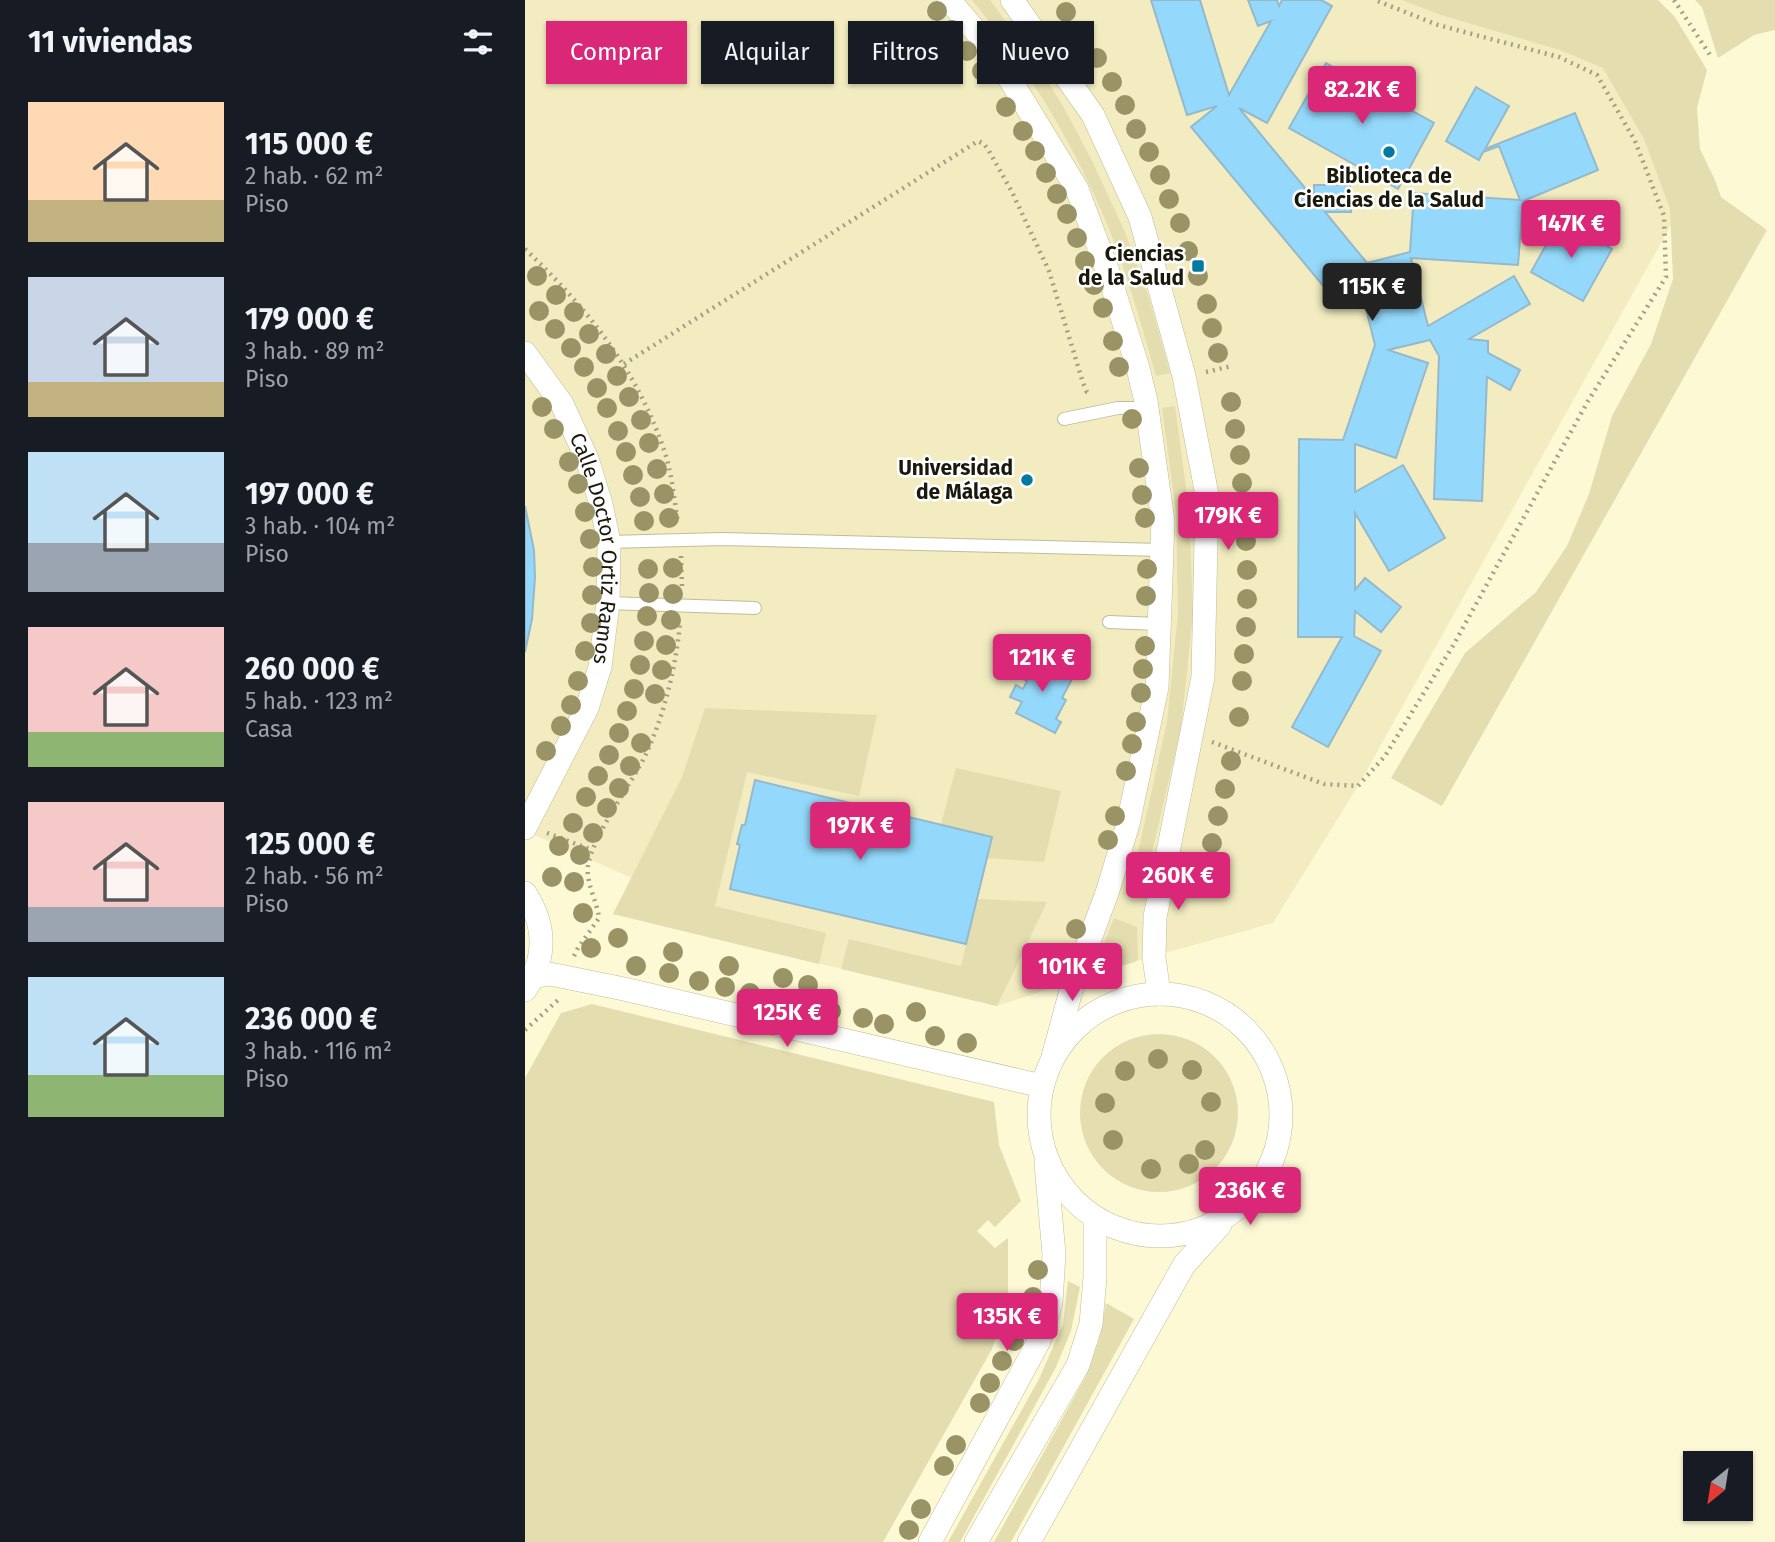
<!DOCTYPE html>
<html lang="es">
<meta charset="utf-8">
<style>
body{margin:0;font-family:"Fira Sans",sans-serif;background:#20242c;color:#f1f3f6;height:100vh;display:flex;flex-direction:column;font-size:26px;white-space:nowrap}
*{box-sizing:border-box;margin:0}
p{font-size:23px;color:#9ea1a6}
.icon{flex:none;width:38px;height:38px;fill:none;stroke:currentColor;stroke-width:2;stroke-linecap:round;stroke-linejoin:round}
.map{position:relative;flex:1;overflow:hidden}
.sheet{display:flex;flex-direction:column;background:#171b24;width:525px}
.sheet>*{flex:none}
.banner{position:absolute;left:21px;top:21px;width:665px;height:63px;display:flex;gap:14px}
.needle{width:46px;rotate:210deg}
.buttons{position:absolute;left:1158px;top:1451px;display:grid;gap:14px}
.buttons a{display:grid;place-items:center;width:70px;height:70px;border-radius:0px;background:#171b24;box-shadow:0 2px 5px #0004;font-size:35px}
.price{position:absolute;translate:-50% -60px;padding:0 16px;border-radius:7px;background:#db2777;color:#fff;font-size:23px;line-height:46px;filter:drop-shadow(0 2px 4px #0008)}
.price::after{content:'';position:absolute;left:50%;top:42px;width:21px;height:16px;margin-left:-10px;background:inherit;clip-path:polygon(0 0,100% 0,50% 100%)}
.price.selected{background:#222;color:#fff}
ul{padding:0;list-style:none}
li{display:flex;align-items:center;gap:21px;height:175px;padding:0 28px}
li span{display:grid;place-items:center;flex:none;width:196px;height:140px;border-radius:0px;color:#555}
li>.icon{margin-inline-start:auto}
span .icon{width:84px;height:84px;fill:#fffc;stroke-width:1}
li b{font-size:30px}
h2{display:flex;justify-content:space-between;align-items:center;height:84px;padding:0 28px;font-size:30px}
.pill{padding:0 24px;border-radius:0px;background:#171b24;box-shadow:0 2px 5px #0004;font-size:24px;line-height:63px}
.pill.selected{background:#db2777;color:#fff}
main{display:flex;flex:1;min-height:0}
.map>svg:first-child{display:block}
.built{fill:#f2ecc0}
.green{fill:#e4ddaf}
.building{fill:#94d9fb;stroke:#95b9cb;stroke-width:2}
.lines{fill:none;stroke-linecap:round;stroke-linejoin:round}
.service-casing{stroke:#c1bc99;stroke-width:14}
.minor-casing{stroke:#c1bc99;stroke-width:24}
.path{stroke:#a39f84;stroke-width:4.5;stroke-dasharray:2 5;stroke-linecap:butt}
.service{stroke:#fff;stroke-width:12}
.minor{stroke:#fff;stroke-width:23}
.tree{fill:#999366}
.poi-dot{fill:#017aa2;stroke:#fff;stroke-width:2.5}
.labels{text-anchor:middle;dominant-baseline:central;stroke-width:5;stroke-linejoin:round;paint-order:stroke}
.poi-label{font-size:21px;font-weight:bold;fill:#1b190c;stroke:#fff;text-anchor:end}
.street-label{font-size:21px;fill:#1b190c;stroke:#fff}
</style>
<main>
<section class="sheet">
<h2>11 viviendas<svg class="icon" aria-label="filters" viewBox="0 0 24 24"><path d="M4 7h16M4 17h16"/><circle cx="9" cy="7" r="2"/><circle cx="15" cy="17" r="2"/></svg></h2>
<ul>
<li><span style="background:linear-gradient(#ffd9b3 70%,#c2b280 0)"><svg class="icon" aria-label="home" viewBox="0 0 24 24"><path d="M3 11l9-7 9 7M6 9v11h12V9"/></svg></span><div><b>115 000 €</b><p>2 hab. · 62 m²</p><p>Piso</p></div></li>
<li><span style="background:linear-gradient(#c9d6e8 75%,#c2b280 0)"><svg class="icon" aria-label="home" viewBox="0 0 24 24"><path d="M3 11l9-7 9 7M6 9v11h12V9"/></svg></span><div><b>179 000 €</b><p>3 hab. · 89 m²</p><p>Piso</p></div></li>
<li><span style="background:linear-gradient(#bfe0f5 65%,#9aa5b1 0)"><svg class="icon" aria-label="home" viewBox="0 0 24 24"><path d="M3 11l9-7 9 7M6 9v11h12V9"/></svg></span><div><b>197 000 €</b><p>3 hab. · 104 m²</p><p>Piso</p></div></li>
<li><span style="background:linear-gradient(#f6c9c9 75%,#8fb573 0)"><svg class="icon" aria-label="home" viewBox="0 0 24 24"><path d="M3 11l9-7 9 7M6 9v11h12V9"/></svg></span><div><b>260 000 €</b><p>5 hab. · 123 m²</p><p>Casa</p></div></li>
<li><span style="background:linear-gradient(#f6c9c9 75%,#9aa5b1 0)"><svg class="icon" aria-label="home" viewBox="0 0 24 24"><path d="M3 11l9-7 9 7M6 9v11h12V9"/></svg></span><div><b>125 000 €</b><p>2 hab. · 56 m²</p><p>Piso</p></div></li>
<li><span style="background:linear-gradient(#bfe0f5 70%,#8fb573 0)"><svg class="icon" aria-label="home" viewBox="0 0 24 24"><path d="M3 11l9-7 9 7M6 9v11h12V9"/></svg></span><div><b>236 000 €</b><p>3 hab. · 116 m²</p><p>Piso</p></div></li>
</ul>
</section>
<div class="map">
<svg width="1250" height="1542" viewBox="0 0 1250 1542">
<rect width="100%" height="100%" fill="#fef9d5"/>
<path class="built" d="M 0,0 L 1109,0 L 1175,173 L 833,786 L 748,923 L 590,967 L 472,1006 L 88,914 L 107,878 L 0,831 Z"/>
<path class="green" d="M 447,0 L 465,0 L 510,61 L 538,106 L 567,161 L 600,232 L 623,295 L 645,373 L 631,376 C 618,330 605,284 588,239 C 555,154 505,70 447,0 Z
M 877,0 L 1133,0 L 1150,17 L 1182,70 L 1172,108 L 1175,149 L 1190,180 L 1196,197 L 1242,230 L 917,806 L 866,778 L 940,653 L 1011,592 L 1042,546 L 1064,494 L 1087,416 L 1126,344 L 1148,279 L 1145,209 L 1119,139 L 1078,68 L 1035,50 L 916,15 Z
M 1170,0 L 1250,0 L 1250,30 L 1229,35 L 1193,58 L 1177,7 Z
M 650,406 L 664,510 L 668,615 L 656,728 L 625,861 L 612,857 L 642,722 L 653,613 L 651,513 L 637,408 Z
M 180,708 L 352,715 L 334,796 L 222,772 L 190,906 L 301,933 L 294,964 L 88,914 L 157,777 Z
M 431,768 L 536,791 L 519,862 L 462,858 L 466,837 L 416,824 Z
M 452,899 L 522,902 L 472,1006 L 316,969 L 324,939 L 436,966 Z
M 589,918 L 612,927 L 613,959 L 610,962 L 570,974 L 568,972 Z
M 67,1004 L 469,1102 L 474,1145 L 496,1201 L 470,1227 L 463,1220 L 452,1231 L 470,1248 L 483,1238 L 483,1304 L 467,1349 L 358,1542 L 0,1542 L 0,1078 L 36,1013 Z
M555 1113a79 79 0 1 1 158 0a79 79 0 1 1-158 0Z
M 543,1281 L 555,1287 L 546,1331 L 531,1367 L 435,1542 L 423,1542 L 514,1379 L 538,1324 Z
M 581,1303 L 609,1319 L 486,1542 L 469,1542 L 561,1376 L 574,1340 Z"/>
<path class="building" d="M 626,0 L 675,0 L 704,95 L 746,21 L 733,26 L 723,0 L 752,0 L 754,6 L 757,0 L 796,0 L 807,6 L 742,123 L 714,108 L 789,199 L 789,185 L 825,185 L 826,212 L 800,212 L 842,263 L 885,252 L 889,193 L 995,200 L 974,146 L 958,152 L 954,160 L 921,141 L 951,87 L 984,106 L 960,149 L 1050,113 L 1073,170 L 998,201 L 993,265 L 886,258 L 903,326 L 989,276 L 1005,304 L 944,339 L 963,341 L 963,353 L 995,370 L 985,390 L 962,377 L 957,501 L 909,499 L 914,356 L 905,340 L 863,350 L 903,363 L 871,458 L 830,444 L 830,492 L 878,465 L 920,538 L 864,571 L 830,513 L 830,590 L 840,578 L 876,607 L 856,632 L 830,611 L 829,636 L 856,651 L 803,747 L 767,727 L 817,637 L 773,637 L 774,439 L 818,440 L 850,345 L 832,272 L 805,294 L 666,127 L 692,106 L 662,115 Z
M 801,63 L 909,123 L 873,189 L 764,128 Z
M 1035,220 L 1087,249 L 1058,301 L 1006,272 Z
M 0,506 L 9,550 L 10,577 L 7,619 L 0,652 Z
M 505,656 L 519,664 L 516,668 L 525,673 L 528,667 L 548,677 L 537,698 L 541,700 L 531,719 L 536,722 L 530,733 L 491,713 L 497,702 L 485,697 L 491,685 L 498,689 L 502,681 L 494,677 Z
M 230,780 L 467,837 L 441,944 L 205,889 L 215,845 L 212,844 L 217,825 L 220,825 Z"/>
<g class="lines">
<defs>
<path id="service" d="M 539,419 L 593,408 L 621,408
M 84,542 L 196,539 L 637,550
M 83,603 L 230,608
M 584,622 L 634,624"/>
<g id="minor">
<path d="M 424,0 L 467,50 L 552,189 L 583,272 L 613,368 L 621,401 L 638,521 L 632,687 L 603,824 L 582,893 L 547,987 L 528,1057"/>
<path d="M 487,0 L 568,115 L 615,217 L 659,376 L 682,495 L 678,677 L 630,917 L 629,957 L 634,994"/>
<path id="s1" d="M 0,353 L 37,404 L 62,459 L 76,504 L 84,542 L 83,603 L 75,667 L 62,708 L 0,828"/>
<path d="M 0,893 C 21,925 22,958 0,990"/>
<path d="M 10,976 L 25,974 L 99,989 L 517,1086"/>
<circle cx="635" cy="1115" r="121"/>
<path d="M 405,1542 L 514,1341 L 526,1303 L 529,1254 L 521,1164"/>
<path d="M 451,1542 L 553,1365 L 566,1324 L 570,1277 L 570,1217"/>
<path d="M 504,1542 L 659,1265 L 695,1225"/>
</g>
</defs>
<use href="#service" class="service-casing"/>
<use href="#minor" class="minor-casing"/>
<path class="path" d="M 1149,0 L 1185,55
M 0,249 C 61,307 111,368 139,450 C 147,473 149,499 153,523
M 99,364 L 453,141 L 459,144 L 464,151 L 487,192 L 524,271 L 558,383 L 562,392 L 566,393
M 681,372 L 707,366
M 156,556 L 157,586
M 687,742 L 799,784 L 833,786 L 860,756 L 929,644 L 1063,401 L 1141,277 L 1139,216 L 1110,141 L 1072,75 L 1034,57 L 913,25 L 850,0
M 22,833 L 67,850
M 49,956 L 53,948 L 74,918 C 72,901 61,884 63,866 C 68,834 107,784 122,752 C 140,712 151,666 155,623
M 0,1030 L 33,1000"/>
<use href="#service" class="service"/>
<use href="#minor" class="minor"/>
</g>
<g class="tree">
<circle cx="412" cy="11" r="10"/>
<circle cx="541" cy="12" r="10"/>
<circle cx="427" cy="30" r="10"/>
<circle cx="556" cy="32" r="10"/>
<circle cx="442" cy="51" r="10"/>
<circle cx="572" cy="58" r="10"/>
<circle cx="457" cy="71" r="10"/>
<circle cx="587" cy="82" r="10"/>
<circle cx="600" cy="105" r="10"/>
<circle cx="481" cy="107" r="10"/>
<circle cx="611" cy="129" r="10"/>
<circle cx="498" cy="131" r="10"/>
<circle cx="510" cy="151" r="10"/>
<circle cx="624" cy="152" r="10"/>
<circle cx="521" cy="173" r="10"/>
<circle cx="635" cy="175" r="10"/>
<circle cx="532" cy="194" r="10"/>
<circle cx="644" cy="199" r="10"/>
<circle cx="542" cy="214" r="10"/>
<circle cx="655" cy="223" r="10"/>
<circle cx="552" cy="238" r="10"/>
<circle cx="663" cy="251" r="10"/>
<circle cx="560" cy="261" r="10"/>
<circle cx="12" cy="276" r="10"/>
<circle cx="673" cy="276" r="10"/>
<circle cx="569" cy="285" r="10"/>
<circle cx="31" cy="295" r="10"/>
<circle cx="682" cy="304" r="10"/>
<circle cx="578" cy="308" r="10"/>
<circle cx="14" cy="311" r="10"/>
<circle cx="49" cy="312" r="10"/>
<circle cx="687" cy="328" r="10"/>
<circle cx="30" cy="329" r="10"/>
<circle cx="64" cy="334" r="10"/>
<circle cx="588" cy="341" r="10"/>
<circle cx="46" cy="348" r="10"/>
<circle cx="693" cy="353" r="10"/>
<circle cx="81" cy="354" r="10"/>
<circle cx="59" cy="367" r="10"/>
<circle cx="594" cy="367" r="10"/>
<circle cx="92" cy="376" r="10"/>
<circle cx="72" cy="388" r="10"/>
<circle cx="104" cy="397" r="10"/>
<circle cx="706" cy="402" r="10"/>
<circle cx="17" cy="407" r="10"/>
<circle cx="82" cy="408" r="10"/>
<circle cx="607" cy="419" r="10"/>
<circle cx="116" cy="420" r="10"/>
<circle cx="29" cy="429" r="10"/>
<circle cx="710" cy="429" r="10"/>
<circle cx="93" cy="431" r="10"/>
<circle cx="124" cy="443" r="10"/>
<circle cx="101" cy="452" r="10"/>
<circle cx="715" cy="455" r="10"/>
<circle cx="44" cy="462" r="10"/>
<circle cx="614" cy="468" r="10"/>
<circle cx="132" cy="469" r="10"/>
<circle cx="108" cy="475" r="10"/>
<circle cx="717" cy="483" r="10"/>
<circle cx="53" cy="484" r="10"/>
<circle cx="139" cy="494" r="10"/>
<circle cx="617" cy="495" r="10"/>
<circle cx="115" cy="497" r="10"/>
<circle cx="720" cy="511" r="10"/>
<circle cx="60" cy="512" r="10"/>
<circle cx="144" cy="518" r="10"/>
<circle cx="620" cy="518" r="10"/>
<circle cx="119" cy="521" r="10"/>
<circle cx="65" cy="539" r="10"/>
<circle cx="721" cy="541" r="10"/>
<circle cx="68" cy="567" r="10"/>
<circle cx="148" cy="568" r="10"/>
<circle cx="123" cy="569" r="10"/>
<circle cx="622" cy="569" r="10"/>
<circle cx="722" cy="570" r="10"/>
<circle cx="124" cy="593" r="10"/>
<circle cx="148" cy="594" r="10"/>
<circle cx="67" cy="595" r="10"/>
<circle cx="621" cy="596" r="10"/>
<circle cx="722" cy="599" r="10"/>
<circle cx="122" cy="616" r="10"/>
<circle cx="146" cy="620" r="10"/>
<circle cx="66" cy="623" r="10"/>
<circle cx="721" cy="627" r="10"/>
<circle cx="119" cy="641" r="10"/>
<circle cx="141" cy="645" r="10"/>
<circle cx="620" cy="646" r="10"/>
<circle cx="60" cy="651" r="10"/>
<circle cx="719" cy="654" r="10"/>
<circle cx="115" cy="665" r="10"/>
<circle cx="618" cy="669" r="10"/>
<circle cx="137" cy="670" r="10"/>
<circle cx="53" cy="681" r="10"/>
<circle cx="717" cy="681" r="10"/>
<circle cx="109" cy="689" r="10"/>
<circle cx="616" cy="693" r="10"/>
<circle cx="130" cy="694" r="10"/>
<circle cx="46" cy="705" r="10"/>
<circle cx="102" cy="711" r="10"/>
<circle cx="714" cy="717" r="10"/>
<circle cx="611" cy="722" r="10"/>
<circle cx="36" cy="726" r="10"/>
<circle cx="94" cy="733" r="10"/>
<circle cx="116" cy="743" r="10"/>
<circle cx="607" cy="744" r="10"/>
<circle cx="21" cy="751" r="10"/>
<circle cx="84" cy="755" r="10"/>
<circle cx="706" cy="761" r="10"/>
<circle cx="105" cy="766" r="10"/>
<circle cx="601" cy="771" r="10"/>
<circle cx="73" cy="776" r="10"/>
<circle cx="94" cy="788" r="10"/>
<circle cx="700" cy="789" r="10"/>
<circle cx="61" cy="797" r="10"/>
<circle cx="82" cy="808" r="10"/>
<circle cx="590" cy="816" r="10"/>
<circle cx="693" cy="816" r="10"/>
<circle cx="48" cy="823" r="10"/>
<circle cx="68" cy="833" r="10"/>
<circle cx="583" cy="840" r="10"/>
<circle cx="687" cy="843" r="10"/>
<circle cx="34" cy="846" r="10"/>
<circle cx="55" cy="855" r="10"/>
<circle cx="27" cy="877" r="10"/>
<circle cx="49" cy="882" r="10"/>
<circle cx="58" cy="913" r="10"/>
<circle cx="551" cy="929" r="10"/>
<circle cx="93" cy="938" r="10"/>
<circle cx="66" cy="948" r="10"/>
<circle cx="148" cy="952" r="10"/>
<circle cx="111" cy="966" r="10"/>
<circle cx="204" cy="966" r="10"/>
<circle cx="144" cy="973" r="10"/>
<circle cx="258" cy="978" r="10"/>
<circle cx="174" cy="981" r="10"/>
<circle cx="283" cy="985" r="10"/>
<circle cx="200" cy="987" r="10"/>
<circle cx="225" cy="993" r="10"/>
<circle cx="254" cy="999" r="10"/>
<circle cx="278" cy="1006" r="10"/>
<circle cx="306" cy="1011" r="10"/>
<circle cx="391" cy="1012" r="10"/>
<circle cx="338" cy="1018" r="10"/>
<circle cx="359" cy="1024" r="10"/>
<circle cx="410" cy="1036" r="10"/>
<circle cx="442" cy="1043" r="10"/>
<circle cx="633" cy="1059" r="10"/>
<circle cx="667" cy="1070" r="10"/>
<circle cx="600" cy="1071" r="10"/>
<circle cx="686" cy="1102" r="10"/>
<circle cx="580" cy="1103" r="10"/>
<circle cx="588" cy="1140" r="10"/>
<circle cx="680" cy="1150" r="10"/>
<circle cx="664" cy="1164" r="10"/>
<circle cx="626" cy="1169" r="10"/>
<circle cx="513" cy="1270" r="10"/>
<circle cx="508" cy="1297" r="10"/>
<circle cx="501" cy="1320" r="10"/>
<circle cx="489" cy="1341" r="10"/>
<circle cx="477" cy="1361" r="10"/>
<circle cx="465" cy="1383" r="10"/>
<circle cx="455" cy="1403" r="10"/>
<circle cx="431" cy="1445" r="10"/>
<circle cx="419" cy="1466" r="10"/>
<circle cx="396" cy="1509" r="10"/>
<circle cx="384" cy="1530" r="10"/>
</g>
<g class="poi-dot">
<circle cx="864" cy="152" r="7"/>
<rect x="666" y="259" width="14" height="14" rx="3.5"/>
<circle cx="502" cy="480" r="7"/>
</g>
<g class="labels">
<g class="poi-label">
<text x="864" y="176" text-anchor="middle">Biblioteca de<tspan x="864" dy="24">Ciencias de la Salud</tspan></text>
<text x="659" y="254">Ciencias<tspan x="659" dy="24">de la Salud</tspan></text>
<text x="488" y="468">Universidad<tspan x="488" dy="24">de Málaga</tspan></text>
</g>
<g class="street-label">
<text stroke="none"><textPath href="#s1" startOffset="214">Calle Doctor Ortiz Ramos</textPath></text>
</g>
</g>
</svg>
<div class="buttons">
<a><svg class="needle" viewBox="-14 -14 28 28"><path d="M0-13l5 13h-10z" fill="#e53935"/><path d="M0 13l5-13h-10z" fill="#9ea1a6"/></svg></a>
</div>
<b class="price" style="left:837px;top:126px">82.2K €</b>
<b class="price" style="left:1046px;top:260px">147K €</b>
<b class="price selected" style="left:847px;top:323px">115K €</b>
<b class="price" style="left:703px;top:552px">179K €</b>
<b class="price" style="left:517px;top:694px">121K €</b>
<b class="price" style="left:335px;top:862px">197K €</b>
<b class="price" style="left:653px;top:912px">260K €</b>
<b class="price" style="left:547px;top:1003px">101K €</b>
<b class="price" style="left:262px;top:1049px">125K €</b>
<b class="price" style="left:725px;top:1227px">236K €</b>
<b class="price" style="left:482px;top:1353px">135K €</b>
<div class="banner">
<a class="pill selected">Comprar</a>
<a class="pill">Alquilar</a>
<a class="pill">Filtros</a>
<a class="pill">Nuevo</a>
</div>
</div>
</main>
